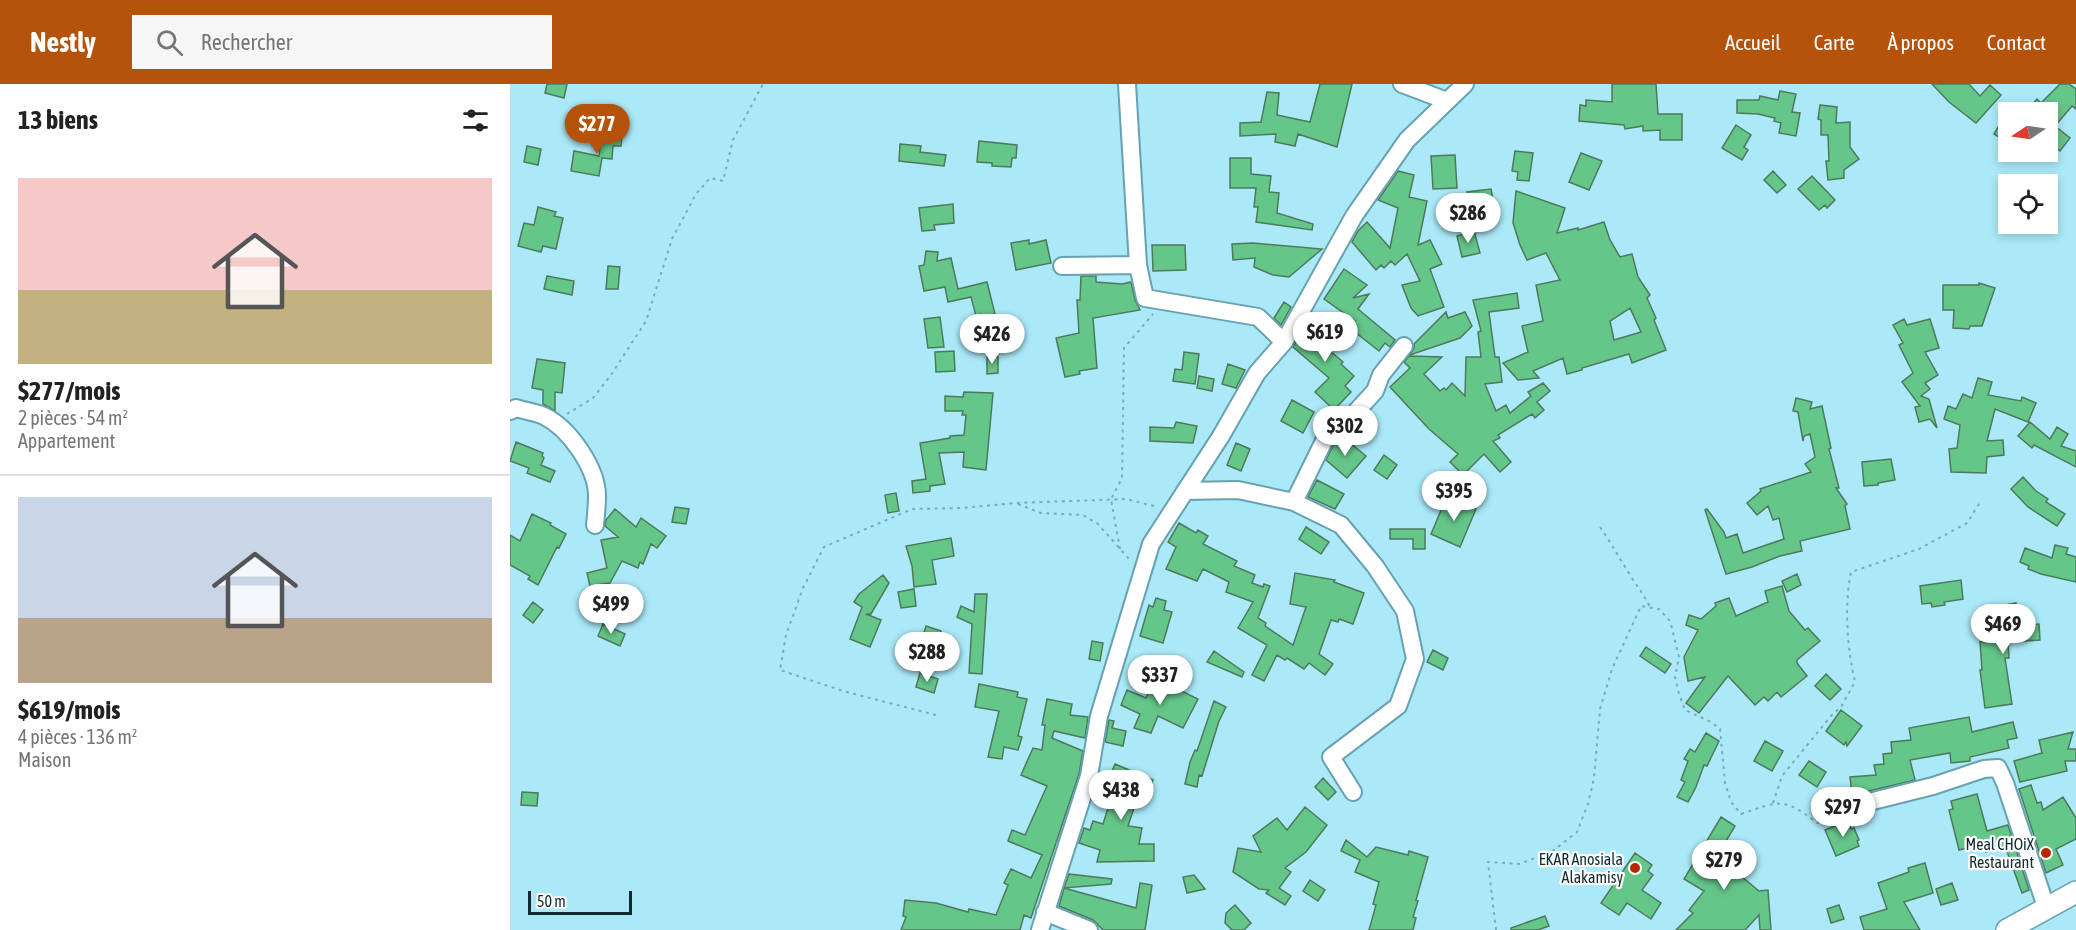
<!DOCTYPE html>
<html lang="fr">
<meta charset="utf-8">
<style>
body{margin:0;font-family:"Asap Condensed",sans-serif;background:#f6f6f6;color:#222;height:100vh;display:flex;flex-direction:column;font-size:22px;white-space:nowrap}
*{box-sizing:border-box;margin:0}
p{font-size:20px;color:#767676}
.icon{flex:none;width:33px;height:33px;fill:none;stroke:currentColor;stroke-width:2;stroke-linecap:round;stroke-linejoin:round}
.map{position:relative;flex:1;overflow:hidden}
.details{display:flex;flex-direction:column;background:#fff;width:510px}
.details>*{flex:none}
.needle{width:39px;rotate:257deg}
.controls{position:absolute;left:1488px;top:18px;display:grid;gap:12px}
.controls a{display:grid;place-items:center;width:60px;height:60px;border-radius:0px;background:#fff;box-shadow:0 3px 9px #0003;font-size:30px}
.scale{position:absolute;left:18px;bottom:15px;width:104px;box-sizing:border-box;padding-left:6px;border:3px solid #122b31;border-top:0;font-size:16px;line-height:21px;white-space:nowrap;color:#122b31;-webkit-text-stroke:4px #fefefe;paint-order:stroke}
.price{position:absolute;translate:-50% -51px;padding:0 14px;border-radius:21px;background:#fff;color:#222;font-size:20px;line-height:39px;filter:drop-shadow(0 2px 3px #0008)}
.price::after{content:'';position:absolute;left:50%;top:36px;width:18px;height:14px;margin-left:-9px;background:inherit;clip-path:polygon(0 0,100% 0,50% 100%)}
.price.current{background:#b45309;color:#fff}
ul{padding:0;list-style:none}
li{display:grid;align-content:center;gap:12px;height:318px;padding:0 18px}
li+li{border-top:2px solid #e0e0e0}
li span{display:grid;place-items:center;height:186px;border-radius:0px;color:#555}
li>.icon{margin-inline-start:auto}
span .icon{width:108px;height:108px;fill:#fffc;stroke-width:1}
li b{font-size:26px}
h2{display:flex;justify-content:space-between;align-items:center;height:72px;padding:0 18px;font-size:26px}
header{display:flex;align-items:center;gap:36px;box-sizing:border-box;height:84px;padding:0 30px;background:#b45309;color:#fff}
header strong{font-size:28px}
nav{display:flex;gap:33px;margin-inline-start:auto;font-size:21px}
.search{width:420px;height:54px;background:#f6f6f6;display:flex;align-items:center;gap:15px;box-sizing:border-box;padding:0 21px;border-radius:0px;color:#767676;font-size:22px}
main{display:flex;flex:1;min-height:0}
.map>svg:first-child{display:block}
.building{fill:#65c68a;stroke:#4e795c;stroke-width:1.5;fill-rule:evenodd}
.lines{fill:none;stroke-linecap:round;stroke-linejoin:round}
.minor-casing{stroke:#66a2b0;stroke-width:20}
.major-casing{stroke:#66a2b0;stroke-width:24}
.path{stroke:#79abb8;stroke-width:2;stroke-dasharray:3 4.5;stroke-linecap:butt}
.minor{stroke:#fff;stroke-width:16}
.major{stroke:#fff;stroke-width:21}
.poi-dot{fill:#b32800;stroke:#fefefe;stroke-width:2}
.labels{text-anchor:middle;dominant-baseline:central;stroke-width:4.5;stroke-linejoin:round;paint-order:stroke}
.poi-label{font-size:16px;fill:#122b31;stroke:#fefefe;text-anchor:end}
</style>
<header>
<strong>Nestly</strong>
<div class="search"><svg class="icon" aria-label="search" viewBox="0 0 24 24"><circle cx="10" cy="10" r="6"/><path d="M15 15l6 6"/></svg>Rechercher</div>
<nav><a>Accueil</a><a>Carte</a><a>À propos</a><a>Contact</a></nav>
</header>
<main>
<section class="details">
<h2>13 biens<svg class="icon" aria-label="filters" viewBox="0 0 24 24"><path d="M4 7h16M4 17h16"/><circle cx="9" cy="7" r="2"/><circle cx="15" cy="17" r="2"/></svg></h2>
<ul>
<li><span style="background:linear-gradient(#f6c9c9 60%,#c2b280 0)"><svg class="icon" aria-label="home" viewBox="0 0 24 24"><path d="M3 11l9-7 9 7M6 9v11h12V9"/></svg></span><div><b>$277/mois</b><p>2 pièces · 54 m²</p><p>Appartement</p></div></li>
<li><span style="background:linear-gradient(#c9d6e8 65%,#b9a48a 0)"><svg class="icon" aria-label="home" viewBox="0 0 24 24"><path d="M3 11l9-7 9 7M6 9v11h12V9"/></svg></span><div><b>$619/mois</b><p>4 pièces · 136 m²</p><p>Maison</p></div></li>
</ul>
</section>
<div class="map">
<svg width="1566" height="846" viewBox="0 0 1566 846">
<rect width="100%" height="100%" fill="#abe9f8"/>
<path class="building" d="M 37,0 L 57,0 L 54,14 L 35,9 Z
M 810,0 L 842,0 L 827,63 L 788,50 L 785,62 L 765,58 L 766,50 L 730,52 L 730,39 L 751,38 L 757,8 L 769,9 L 767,31 L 800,38 Z
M 1102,0 L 1146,0 L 1148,30 L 1172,30 L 1172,56 L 1150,56 L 1150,46 L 1133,47 L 1133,42 L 1115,45 L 1114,41 L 1069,37 L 1070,21 L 1076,22 L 1076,16 L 1102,18 Z
M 1422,0 L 1459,0 L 1470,12 L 1480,1 L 1491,11 L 1466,39 L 1439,18 Z
M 1550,0 L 1559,0 L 1566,5 L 1566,25 L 1562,22 L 1545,42 L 1560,54 L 1550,67 L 1538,57 L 1538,28 L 1516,28 L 1527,15 L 1531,19 Z
M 1270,7 L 1286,10 L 1282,28 L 1290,29 L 1286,52 L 1269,49 L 1271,39 L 1264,37 L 1265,34 L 1248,30 L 1227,29 L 1227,16 L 1249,16 L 1250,12 L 1268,16 Z
M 1310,21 L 1327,23 L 1326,39 L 1340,38 L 1340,63 L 1349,75 L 1334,86 L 1334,94 L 1318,96 L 1316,77 L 1319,77 L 1318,51 L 1311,51 L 1311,36 L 1308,35 Z
M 1498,26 L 1498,59 L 1484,50 Z
M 1226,41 L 1241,51 L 1234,63 L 1238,66 L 1232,76 L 1212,64 Z
M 92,45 L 107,47 L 106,51 L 112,52 L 111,62 L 103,62 L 102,75 L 92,74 L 89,92 L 61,87 L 64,67 L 89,72 Z
M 469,57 L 507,61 L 506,74 L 502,74 L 501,83 L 482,82 L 482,79 L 467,78 Z
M 390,60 L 411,62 L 410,68 L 436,71 L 434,82 L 389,77 Z
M 17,62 L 31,65 L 28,81 L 14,78 Z
M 1005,67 L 1023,69 L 1019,97 L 1007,96 L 1008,88 L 1002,87 Z
M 1071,69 L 1092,77 L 1079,106 L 1059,98 Z
M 945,71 L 947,104 L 923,105 L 921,72 Z
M 720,74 L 741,74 L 741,90 L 761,92 L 759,108 L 769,109 L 767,129 L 803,140 L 802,146 L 746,138 L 748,123 L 744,123 L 746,104 L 720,104 Z
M 888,87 L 904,91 L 899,113 L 917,117 L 908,161 L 920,156 L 932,180 L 920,185 L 934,223 L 908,232 L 901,224 L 892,201 L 910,197 L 897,170 L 885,181 L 881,177 L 874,184 L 871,181 L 866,186 L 842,158 L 848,147 L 857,138 L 880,164 L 888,124 L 868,116 Z
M 1263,87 L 1276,101 L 1267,109 L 1254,96 Z
M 1302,92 L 1325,116 L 1317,124 L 1315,121 L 1309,126 L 1288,105 Z
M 981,105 L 986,134 L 962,137 L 957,108 Z
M 1006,107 L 1055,124 L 1047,149 L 1068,144 L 1068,146 L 1094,138 L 1100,156 L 1110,173 L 1122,170 L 1128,193 L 1140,211 L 1137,214 L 1146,234 L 1144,236 L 1156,266 L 1122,279 L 1119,270 L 1072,284 L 1072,286 L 1057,290 L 1053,274 L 1023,287 L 1029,294 L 1008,296 L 993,279 L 1018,268 L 1012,242 L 1033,237 L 1026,201 L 1050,196 L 1036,169 L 1017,176 L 1010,161 L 1003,139 ZM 1120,224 L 1131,248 L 1104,256 L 1100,237 Z
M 443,120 L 444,139 L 424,141 L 425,146 L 412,147 L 409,124 Z
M 28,123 L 46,128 L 44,132 L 53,134 L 46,165 L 33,162 L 31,168 L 8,162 L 14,139 L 24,141 Z
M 964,147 L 970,169 L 952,173 L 947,152 Z
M 519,156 L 519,160 L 536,156 L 541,179 L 506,186 L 501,159 Z
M 743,159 L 812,165 L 779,193 L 763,191 L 744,183 L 745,174 L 723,176 L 722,160 Z
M 642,161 L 675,161 L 676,186 L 643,187 Z
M 416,167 L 428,168 L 427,177 L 441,174 L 448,205 L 477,198 L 489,246 L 476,250 L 471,230 L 466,232 L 461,213 L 438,218 L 435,203 L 414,207 L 409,182 L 414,181 Z
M 98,182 L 110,183 L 108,205 L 96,205 Z
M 834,185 L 857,201 L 843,214 L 859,210 L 848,225 L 885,256 L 880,263 L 875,259 L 869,267 L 840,244 L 845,237 L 814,215 Z
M 37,192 L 64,197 L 62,211 L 34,205 Z
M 571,192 L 586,192 L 586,198 L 612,200 L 621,198 L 625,216 L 630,226 L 583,234 L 587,284 L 569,287 L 570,290 L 555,293 L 546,254 L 569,249 L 567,216 L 570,216 Z
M 1469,199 L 1485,204 L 1472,242 L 1460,242 L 1459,245 L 1443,244 L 1444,226 L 1433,226 L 1433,201 L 1469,201 Z
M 1007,209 L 1009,224 L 979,228 L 985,273 L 989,273 L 992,298 L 975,300 L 986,327 L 996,321 L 1000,329 L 1021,312 L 1018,308 L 1033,299 L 1040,307 L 1027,318 L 1034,326 L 1025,334 L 1022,330 L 988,351 L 990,354 L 983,357 L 1001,378 L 990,388 L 974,370 L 953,391 L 940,378 L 948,370 L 919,345 L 880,303 L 900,284 L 894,278 L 899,272 L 932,273 L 914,290 L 930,307 L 934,304 L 936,306 L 942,299 L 955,312 L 956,273 L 971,273 L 968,248 L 971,247 L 963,216 Z
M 774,218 L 781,223 L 771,241 L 764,234 Z
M 936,228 L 938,234 L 955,228 L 962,242 L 950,254 L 900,271 L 904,264 L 904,260 Z
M 430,233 L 434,263 L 418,264 L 414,235 Z
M 803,235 L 826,256 L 818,265 L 833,278 L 831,280 L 844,292 L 835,302 L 841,308 L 824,326 L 805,308 L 819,294 L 783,263 L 792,248 Z
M 1394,235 L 1397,241 L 1420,235 L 1429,264 L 1415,268 L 1428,291 L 1415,299 L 1420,305 L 1411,312 L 1419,315 L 1427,344 L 1420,335 L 1409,338 L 1405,323 L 1410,322 L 1392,298 L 1403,289 L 1389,261 L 1393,259 L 1383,241 Z
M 444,267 L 445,287 L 426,288 L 425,268 Z
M 674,268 L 689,270 L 685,300 L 663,297 L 665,285 L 672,286 Z
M 477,273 L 488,273 L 488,289 L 477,290 Z
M 27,275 L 55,279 L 52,309 L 45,308 L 45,327 L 33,320 L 33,306 L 22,304 Z
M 718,280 L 735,286 L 726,304 L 712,300 Z
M 689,292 L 704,295 L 702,307 L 687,304 Z
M 1468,294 L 1482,298 L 1478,311 L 1511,317 L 1512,313 L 1526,319 L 1518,338 L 1485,325 L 1477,357 L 1493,356 L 1494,371 L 1477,373 L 1476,389 L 1441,388 L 1439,365 L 1447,364 L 1450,341 L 1434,335 L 1438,322 L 1446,325 L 1453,310 L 1462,314 Z
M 454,308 L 483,309 L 476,386 L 453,383 L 454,368 L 429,369 L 435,400 L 420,402 L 420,407 L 403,409 L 402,397 L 416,395 L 410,359 L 440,354 L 440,352 L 454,351 L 456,331 L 452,331 L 453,327 L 435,327 L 435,312 L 453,313 Z
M 1286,314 L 1302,318 L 1300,325 L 1312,322 L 1321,364 L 1319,365 L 1329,404 L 1326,404 L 1337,420 L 1335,422 L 1340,445 L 1290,457 L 1292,467 L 1270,472 L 1242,483 L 1216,490 L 1195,426 L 1197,425 L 1214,448 L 1216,454 L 1227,450 L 1233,469 L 1274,455 L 1269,434 L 1263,436 L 1258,422 L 1247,431 L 1237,419 L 1251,407 L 1250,405 L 1301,388 L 1295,380 L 1305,373 L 1300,350 L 1294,352 L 1293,357 L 1288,328 L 1283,327 Z
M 782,316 L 804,328 L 793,349 L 771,337 Z
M 666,338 L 687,342 L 683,359 L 640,357 L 640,343 L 664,344 Z
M 1520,338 L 1540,355 L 1547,343 L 1558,350 L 1551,362 L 1566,367 L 1566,383 L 1524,361 L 1522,364 L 1508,352 Z
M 833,353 L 856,372 L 837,394 L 816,376 L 823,362 Z
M 6,358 L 33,369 L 32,372 L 34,374 L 31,381 L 45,387 L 40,398 L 17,389 L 19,384 L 0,377 Z
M 726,359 L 740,365 L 731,387 L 717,381 Z
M 874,371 L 887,381 L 877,395 L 864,386 Z
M 1381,375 L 1385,396 L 1368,399 L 1368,401 L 1354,402 L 1352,378 Z
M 1513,393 L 1526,407 L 1538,415 L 1536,418 L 1555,430 L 1547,442 L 1518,423 L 1501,405 Z
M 807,396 L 834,410 L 825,425 L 798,413 Z
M 386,409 L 389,427 L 378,429 L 375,411 Z
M 937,412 L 966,425 L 950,463 L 921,450 Z
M 165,423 L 179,425 L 176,440 L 162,438 Z
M 105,425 L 126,443 L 131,434 L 156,452 L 147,464 L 141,460 L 133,480 L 130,478 L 128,484 L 112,477 L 100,499 L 80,502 L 77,489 L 97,484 L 91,456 L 108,453 L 95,442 L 96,436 Z
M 22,430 L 41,439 L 40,441 L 56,450 L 49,464 L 47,463 L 28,501 L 18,495 L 20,492 L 0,481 L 0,451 L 10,457 Z
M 669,439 L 686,449 L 688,446 L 698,452 L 693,460 L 727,477 L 724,482 L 745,491 L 742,499 L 753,503 L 754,500 L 760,502 L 748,534 L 756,539 L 755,542 L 783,561 L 796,523 L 780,520 L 785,489 L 825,496 L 824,498 L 854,509 L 843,540 L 829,535 L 828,538 L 821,536 L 809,570 L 823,580 L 815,591 L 799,579 L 794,585 L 777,574 L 775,576 L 767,571 L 754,597 L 742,591 L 757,561 L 728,544 L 743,518 L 716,508 L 719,498 L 693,485 L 687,497 L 656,485 L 666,463 L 658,458 Z
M 796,443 L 819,458 L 811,470 L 789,455 Z
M 880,445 L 915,445 L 915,465 L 903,465 L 903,455 L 880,455 Z
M 441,454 L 444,472 L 422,476 L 426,500 L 404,503 L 402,482 L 396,462 Z
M 1545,461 L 1558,464 L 1556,470 L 1566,473 L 1566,498 L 1531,490 L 1518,485 L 1519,482 L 1510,478 L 1515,464 L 1542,474 Z
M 1287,490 L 1291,501 L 1277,508 L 1272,497 Z
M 373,491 L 379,499 L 361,530 L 356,530 L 371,536 L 360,563 L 340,555 L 352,523 L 344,518 L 349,510 Z
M 1451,496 L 1453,515 L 1434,518 L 1435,521 L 1422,523 L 1421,519 L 1412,520 L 1410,502 Z
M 1272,502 L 1279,527 L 1295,546 L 1298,544 L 1310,557 L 1287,576 L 1287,579 L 1297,592 L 1271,613 L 1267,608 L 1258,617 L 1254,613 L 1245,621 L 1218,592 L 1189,629 L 1176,619 L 1195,593 L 1178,597 L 1174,573 L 1188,546 L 1176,541 L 1179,531 L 1191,535 L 1206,522 L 1205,519 L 1219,514 L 1226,532 L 1258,518 L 1255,507 Z
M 404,505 L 406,522 L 391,524 L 388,508 Z
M 465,510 L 477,510 L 472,590 L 459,589 L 462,540 L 447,533 L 451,522 L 464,528 Z
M 646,514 L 656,517 L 654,526 L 662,528 L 653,559 L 630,552 L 639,521 L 643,523 Z
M 23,518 L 33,526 L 23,539 L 13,531 Z
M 1506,519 L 1508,538 L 1518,538 L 1518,541 L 1529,540 L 1530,556 L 1498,558 L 1499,574 L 1495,574 L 1502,620 L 1475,624 L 1470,586 L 1472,586 L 1470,558 L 1490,556 L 1484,523 Z
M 93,540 L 115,550 L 110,562 L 88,552 Z
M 416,542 L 431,547 L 423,577 L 407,572 Z
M 582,557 L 593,559 L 590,577 L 579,575 Z
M 1136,563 L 1161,580 L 1155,589 L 1130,572 Z
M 923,566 L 938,574 L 933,586 L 917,578 Z
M 704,567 L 734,588 L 732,593 L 697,578 Z
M 410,589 L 428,595 L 424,609 L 406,603 Z
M 1316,590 L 1331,605 L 1320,616 L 1305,602 Z
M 645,594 L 688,615 L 673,644 L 648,632 L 641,649 L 624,644 L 630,630 L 611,621 L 617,606 L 636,614 Z
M 469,600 L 508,608 L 507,613 L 517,615 L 508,652 L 512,653 L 508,666 L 494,663 L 492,675 L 478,673 L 489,627 L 465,623 Z
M 537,615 L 562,620 L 560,631 L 578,633 L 575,654 L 544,647 L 542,654 L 573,667 L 569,690 L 521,834 L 514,831 L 510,846 L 391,846 L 396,833 L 393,832 L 395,816 L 426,819 L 458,828 L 459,825 L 486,831 L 498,801 L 494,799 L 501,785 L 521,794 L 532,771 L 498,757 L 502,746 L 515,751 L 537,702 L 511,691 L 523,664 L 532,666 L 535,641 L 532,641 Z
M 704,617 L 716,623 L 709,637 L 692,692 L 689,691 L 687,703 L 675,700 L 680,678 L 685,666 L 687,667 Z
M 1331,626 L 1352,642 L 1337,662 L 1336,658 L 1334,661 L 1316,647 Z
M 1459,633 L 1462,648 L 1503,638 L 1507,654 L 1497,656 L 1499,664 L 1460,673 L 1460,677 L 1441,679 L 1440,669 L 1400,676 L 1405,696 L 1342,711 L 1340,693 L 1366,691 L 1364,681 L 1374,680 L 1373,670 L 1382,669 L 1381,658 L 1401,656 L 1399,644 Z
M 599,636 L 604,637 L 602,644 L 616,647 L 613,662 L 595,658 Z
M 1563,648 L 1558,665 L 1566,665 L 1566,677 L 1555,677 L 1557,687 L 1510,698 L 1504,677 L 1532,669 L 1529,656 Z
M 1196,649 L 1209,657 L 1197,682 L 1194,681 L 1186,703 L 1178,718 L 1167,713 L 1175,698 L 1171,696 L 1178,677 L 1174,675 L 1180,665 L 1185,668 Z
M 1255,657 L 1273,667 L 1262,687 L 1244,677 Z
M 1299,677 L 1316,688 L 1307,703 L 1289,691 Z
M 605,680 L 643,696 L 635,718 L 627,715 L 618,742 L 632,744 L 629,760 L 644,760 L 644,777 L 587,778 L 590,766 L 569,759 L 574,744 L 580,746 L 583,737 L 593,740 L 604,705 L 596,702 Z
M 813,694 L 826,708 L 818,716 L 805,703 Z
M 1521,701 L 1527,719 L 1531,718 L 1533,726 L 1553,713 L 1566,734 L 1566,755 L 1546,765 L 1553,781 L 1536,789 L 1509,705 Z
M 12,708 L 28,709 L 27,722 L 11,721 Z
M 1467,710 L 1477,747 L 1498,741 L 1519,806 L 1512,809 L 1495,762 L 1476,768 L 1474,760 L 1449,766 L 1439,726 L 1443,725 L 1441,717 Z
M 795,723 L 817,741 L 796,768 L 775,784 L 781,788 L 769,804 L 781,812 L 775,821 L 756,809 L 759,806 L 749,805 L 723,788 L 728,764 L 751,768 L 743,752 L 767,734 L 777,746 Z
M 1211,733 L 1225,742 L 1207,772 L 1249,807 L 1258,806 L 1261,846 L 1250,846 L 1249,831 L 1235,846 L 1166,846 L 1183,829 L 1179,826 L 1194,807 L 1174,795 Z
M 1338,737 L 1341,745 L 1344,744 L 1349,756 L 1347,757 L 1349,762 L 1326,772 L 1315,746 Z
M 836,756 L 857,773 L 866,763 L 898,771 L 899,767 L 918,773 L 906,816 L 908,817 L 903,833 L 906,834 L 903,846 L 859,846 L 866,821 L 863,820 L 869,798 L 845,788 L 850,776 L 831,767 Z
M 1125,769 L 1142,781 L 1138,787 L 1143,791 L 1132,806 L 1151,819 L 1141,835 L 1117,819 L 1109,831 L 1091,819 Z
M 1415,779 L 1423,809 L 1394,818 L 1410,846 L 1354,846 L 1350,833 L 1377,825 L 1368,799 L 1399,788 L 1398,784 Z
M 559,790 L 602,795 L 601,800 L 554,804 Z
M 684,791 L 695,805 L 677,809 L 673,793 Z
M 800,796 L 815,806 L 808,817 L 793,807 Z
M 630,799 L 642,801 L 635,846 L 593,846 L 583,836 L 549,822 L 554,804 L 626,824 Z
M 1442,799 L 1448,816 L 1431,821 L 1426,805 Z
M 725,821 L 741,839 L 734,846 L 722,846 L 715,839 L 716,829 Z
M 1329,821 L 1334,835 L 1321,839 L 1317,825 Z
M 1035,832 L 1039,842 L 1028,846 L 1001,846 L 1001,844 Z"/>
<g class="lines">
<defs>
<path id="minor" d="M 617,0 L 628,181 L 635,214 L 748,233 L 774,258
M 892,0 L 937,17
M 552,182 L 628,181
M 0,327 L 6,324 C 15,327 25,328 34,332 C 59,344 87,384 87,412 C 87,422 86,431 85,441
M 675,407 L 728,406 L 784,418 L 831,441 L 865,482 L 895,527 L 905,575 L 888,622 L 821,673 L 843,708
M 784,418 L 815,355 L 843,331 L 865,307 L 871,291 L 894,262
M 1331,725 L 1423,702 L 1474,685 L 1488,684 L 1495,699 L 1536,823
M 535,828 L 579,846
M 530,846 L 579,692 L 589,632 L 641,460 L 711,352 L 747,289 L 774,258 L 844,132 L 897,56 L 955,0"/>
<path id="major" d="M 1497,846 L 1566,808"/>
</defs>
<use href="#minor" class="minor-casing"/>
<use href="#major" class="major-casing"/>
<path class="path" d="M 57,330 L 83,314 L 101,291 L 136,237 L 162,155 L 186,110 L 200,94 L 213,97 L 223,56 L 253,0
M 508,420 L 531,429 L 573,431 L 588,440 L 620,476
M 1090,443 C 1101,459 1110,475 1120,491 C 1127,502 1134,511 1140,523
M 610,465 L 601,415 L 612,394 L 614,264 L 643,230
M 426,631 L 333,607 L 270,586 L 276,551 L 293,504 L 314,463 L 402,425 L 451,424 L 506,419 L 616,415 L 648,423
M 1263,719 L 1272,692 L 1321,632 L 1331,623 L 1345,598 C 1337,563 1334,523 1341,488 L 1409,465 L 1457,439 L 1471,417
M 986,846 L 978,778 L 1010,780 L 1044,766 L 1067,748 L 1078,720 L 1084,694 L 1090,625 L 1102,585 L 1131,522 L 1149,525 L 1160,537 L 1169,573 L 1165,593 L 1169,610 L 1175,626 L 1201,638 L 1210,645 L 1215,699 L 1221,718 L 1231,730 C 1269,717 1274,713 1307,739 L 1318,733"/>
<use href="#minor" class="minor"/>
<use href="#major" class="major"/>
</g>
<g class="poi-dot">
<circle cx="1536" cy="769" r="6"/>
<circle cx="1125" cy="784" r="6"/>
</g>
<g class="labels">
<g class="poi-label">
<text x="1524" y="760">Meal CHOiX<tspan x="1524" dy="18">Restaurant</tspan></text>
<text x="1113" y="775">EKAR Anosiala<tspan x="1113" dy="18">Alakamisy</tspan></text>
</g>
</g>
</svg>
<div class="controls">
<a><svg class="needle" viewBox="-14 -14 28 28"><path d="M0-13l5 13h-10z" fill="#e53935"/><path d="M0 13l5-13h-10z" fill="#767676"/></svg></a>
<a><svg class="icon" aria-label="locate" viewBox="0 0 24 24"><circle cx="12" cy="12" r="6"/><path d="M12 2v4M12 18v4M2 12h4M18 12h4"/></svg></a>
</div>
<div class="scale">50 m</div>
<b class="price current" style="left:87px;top:71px">$277</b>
<b class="price" style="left:958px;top:160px">$286</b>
<b class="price" style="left:815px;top:279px">$619</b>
<b class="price" style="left:482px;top:281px">$426</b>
<b class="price" style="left:835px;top:373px">$302</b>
<b class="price" style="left:944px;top:438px">$395</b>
<b class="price" style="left:101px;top:551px">$499</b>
<b class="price" style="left:1493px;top:571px">$469</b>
<b class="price" style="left:417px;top:599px">$288</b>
<b class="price" style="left:650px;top:622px">$337</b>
<b class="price" style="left:611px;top:737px">$438</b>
<b class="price" style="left:1333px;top:754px">$297</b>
<b class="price" style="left:1214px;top:807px">$279</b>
</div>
</main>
